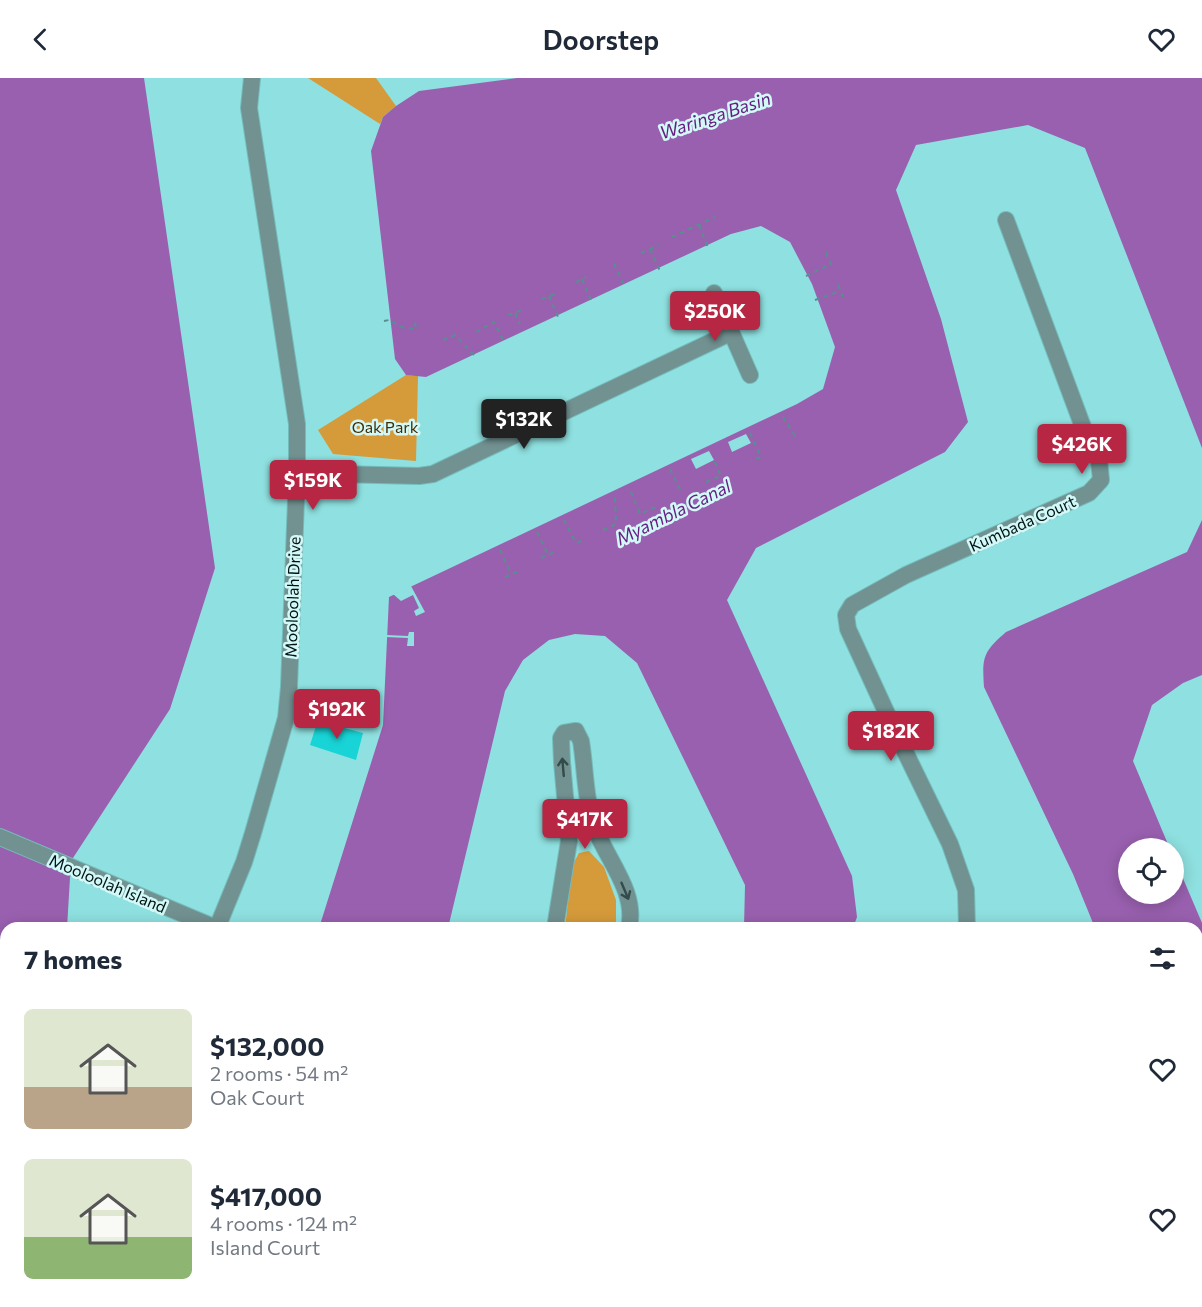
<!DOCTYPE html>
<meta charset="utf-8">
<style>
body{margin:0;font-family:Commissioner,sans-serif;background:#f6f6f7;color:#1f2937;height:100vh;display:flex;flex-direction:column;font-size:22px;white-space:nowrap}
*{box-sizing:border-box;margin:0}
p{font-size:20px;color:#747a83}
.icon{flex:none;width:33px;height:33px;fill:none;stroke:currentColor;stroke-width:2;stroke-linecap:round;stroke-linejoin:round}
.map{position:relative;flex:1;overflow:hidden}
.drawer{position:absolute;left:0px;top:844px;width:1203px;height:386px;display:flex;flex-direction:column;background:#fff;border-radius:18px 18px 0 0;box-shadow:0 3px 15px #0003}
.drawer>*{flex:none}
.tools{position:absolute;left:1118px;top:760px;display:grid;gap:12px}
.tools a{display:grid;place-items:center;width:66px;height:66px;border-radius:50%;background:#fff;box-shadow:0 3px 15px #0003;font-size:30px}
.price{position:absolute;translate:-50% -51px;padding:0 14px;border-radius:6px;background:#b72642;color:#fff;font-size:20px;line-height:39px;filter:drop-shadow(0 2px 3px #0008)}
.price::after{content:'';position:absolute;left:50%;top:36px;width:18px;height:14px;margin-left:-9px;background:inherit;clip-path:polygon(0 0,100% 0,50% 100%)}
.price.on{background:#222;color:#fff}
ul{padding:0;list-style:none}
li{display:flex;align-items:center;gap:18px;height:150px;padding:0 24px}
li span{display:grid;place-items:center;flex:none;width:168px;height:120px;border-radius:9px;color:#555}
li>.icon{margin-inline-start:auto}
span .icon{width:72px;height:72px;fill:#fffc;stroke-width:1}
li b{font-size:26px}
h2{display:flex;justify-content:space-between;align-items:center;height:72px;padding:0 24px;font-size:26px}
header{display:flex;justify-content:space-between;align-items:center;height:78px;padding:0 24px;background:#fff;font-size:27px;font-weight:600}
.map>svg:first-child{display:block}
.green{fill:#d59a3a}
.water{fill:#9960af}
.pier{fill:#8fe0e0}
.building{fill:#18d4d6}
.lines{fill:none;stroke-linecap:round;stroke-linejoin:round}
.minor-casing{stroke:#75bbbb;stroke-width:18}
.path{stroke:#578f8f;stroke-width:2;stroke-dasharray:4.5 4.5;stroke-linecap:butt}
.minor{stroke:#729191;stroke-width:16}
.oneway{stroke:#334b4b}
.labels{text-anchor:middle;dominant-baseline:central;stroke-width:5;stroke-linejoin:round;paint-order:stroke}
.park-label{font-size:16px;fill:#442c01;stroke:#d2f9f8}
.street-label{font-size:16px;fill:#001212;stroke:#d2f9f8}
.water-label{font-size:18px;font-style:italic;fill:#671d7f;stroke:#d2f9f8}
</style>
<header><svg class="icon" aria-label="back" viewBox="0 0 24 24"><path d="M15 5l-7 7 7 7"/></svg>Doorstep<svg class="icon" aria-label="heart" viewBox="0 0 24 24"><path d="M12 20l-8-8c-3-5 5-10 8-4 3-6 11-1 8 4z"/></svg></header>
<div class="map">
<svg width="1202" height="1229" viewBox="0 0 1202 1229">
<rect width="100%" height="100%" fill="#8fe0e0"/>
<path class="green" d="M 308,0 L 376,0 L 396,28 L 383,39 L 380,46 Z
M 406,297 L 418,298 L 416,383 L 333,376 L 318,352 Z
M 589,773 L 604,789 L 616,822 L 616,850 L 565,850 L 572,788 L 579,775 Z
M 6,1008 L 6,1091 L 0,1097 L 0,1016 Z"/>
<path class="water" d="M 0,0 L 144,0 L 215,490 L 170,631 L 71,783 L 67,850 L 6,850 L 6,1008 L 0,1016 Z
M 517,0 L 1202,0 L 1202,370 L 1085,70 L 1028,47 L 916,67 L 896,112 L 941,241 L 968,344 L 945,374 L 756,470 L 727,522 L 852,798 L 857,839 L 853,850 L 744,850 L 745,807 L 637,585 L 605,558 L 575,556 L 549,562 L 523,582 L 505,613 L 448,850 L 319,850 L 383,647 L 389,519 L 797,326 L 823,311 L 835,269 L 812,206 L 790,164 L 761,148 L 731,156 L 426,299 L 406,297 L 395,281 L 371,73 L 383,39 L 396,28 L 419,13 Z
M 1202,442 L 1202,597 L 1183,605 L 1152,627 L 1133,683 L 1170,771 L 1128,771 L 1128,816 L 1173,816 L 1173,777 L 1202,845 L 1202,1073 L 1197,1072 L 1197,850 L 1095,850 L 1073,796 L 984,609 C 982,579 983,574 1006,554 L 1187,474 Z
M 931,1224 L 1092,1224 L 1104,1229 L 930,1229 Z"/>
<path class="pier" d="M 746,356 L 751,365 L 732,374 L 728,364 Z
M 709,373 L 714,382 L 696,391 L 691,381 Z
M 411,508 L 425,534 L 416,538 L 414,533 L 419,530 L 413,517 L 401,523 L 393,516 Z
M 409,554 L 414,554 L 414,568 L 407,568 L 408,560 L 386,559 L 386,557 L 408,558 Z"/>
<path class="building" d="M 317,645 L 333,649 L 333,647 L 363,655 L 356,682 L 310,667 Z"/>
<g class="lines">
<defs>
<path id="minor" d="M 714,215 L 750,297
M 297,395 L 419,398 L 433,396 L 730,255
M 0,759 L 216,850
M 217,850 L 244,784 L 253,755 L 286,640 L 289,609 L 297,395 L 297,346 L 249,30 L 252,0
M 555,850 L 569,763 L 562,684 L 561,660 L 564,655 L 576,653 L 581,663 C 585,688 585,714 591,737 C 600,776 638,809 629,850
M 967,850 L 966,812 L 950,766 L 894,651 L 848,551 L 846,537 L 852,527 L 906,497 L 1089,415 L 1101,402 L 1099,382 L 1083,349 L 1006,142
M 1197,1158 L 1202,1160
M 337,1224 L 349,1229
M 729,1224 L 741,1229
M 0,1229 L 6,1222
M 809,1229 L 811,1224"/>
</defs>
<use href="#minor" class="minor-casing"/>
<path class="path" d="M 699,147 L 709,172
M 672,159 L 715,139
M 650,171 L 660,193
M 641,175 L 659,167
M 614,186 L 623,205
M 806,198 L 831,186 L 824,171
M 582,201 L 592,225
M 576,204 L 586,199
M 838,207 L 843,219
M 549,218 L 558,239
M 542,221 L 555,216
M 815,222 L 840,213
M 515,235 L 520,246
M 508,237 L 522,232
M 384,243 L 389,242 L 404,250 L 416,251 L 415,244
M 476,254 L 494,244 L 504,264
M 443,262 L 455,257 L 474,277
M 783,339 L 797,361
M 750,355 L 761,379 L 751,383
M 670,391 L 682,415
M 706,404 L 721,398 L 714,382
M 631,414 L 640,436 L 656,429
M 564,442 L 576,465 L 585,461
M 603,452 L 616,446 L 615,419
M 537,454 L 548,477
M 500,472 L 511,496
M 541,480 L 556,473
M 505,499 L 517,494
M 0,1063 L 6,1059
M 388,1229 L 391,1224"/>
<use href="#minor" class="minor"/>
</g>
<defs><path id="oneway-shaft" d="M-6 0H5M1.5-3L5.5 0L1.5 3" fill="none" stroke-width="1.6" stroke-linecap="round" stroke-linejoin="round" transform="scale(1.5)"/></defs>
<g class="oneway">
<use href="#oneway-shaft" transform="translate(563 689) rotate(-95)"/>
<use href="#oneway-shaft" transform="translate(625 813) rotate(67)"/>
</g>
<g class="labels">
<g class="park-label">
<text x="385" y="348">Oak Park</text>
</g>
<g class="street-label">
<text transform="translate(1022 445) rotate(-24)">Kumbada Court</text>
<text transform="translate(292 519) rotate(-88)">Mooloolah Drive</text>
<text transform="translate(108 805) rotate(23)">Mooloolah Island</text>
</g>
<g class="water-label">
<text transform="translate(715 37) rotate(-18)">Waringa Basin</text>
<text transform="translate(673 434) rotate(-26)">Myambla Canal</text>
</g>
</g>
</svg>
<div class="tools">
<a><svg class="icon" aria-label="locate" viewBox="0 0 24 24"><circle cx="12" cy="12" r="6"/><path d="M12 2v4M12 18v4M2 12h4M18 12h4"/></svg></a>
</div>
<b class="price" style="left:715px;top:264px">$250K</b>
<b class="price on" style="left:524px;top:372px">$132K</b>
<b class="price" style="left:1082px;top:397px">$426K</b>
<b class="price" style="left:313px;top:433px">$159K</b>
<b class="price" style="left:337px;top:662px">$192K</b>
<b class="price" style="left:891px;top:684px">$182K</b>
<b class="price" style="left:585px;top:772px">$417K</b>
<section class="drawer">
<h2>7 homes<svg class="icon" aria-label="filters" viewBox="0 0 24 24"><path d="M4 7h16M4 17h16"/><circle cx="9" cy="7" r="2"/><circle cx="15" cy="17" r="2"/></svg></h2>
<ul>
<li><span style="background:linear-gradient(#dfe7d0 65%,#b9a48a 0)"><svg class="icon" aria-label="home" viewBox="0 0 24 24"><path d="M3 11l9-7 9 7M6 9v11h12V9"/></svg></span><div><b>$132,000</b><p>2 rooms · 54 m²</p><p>Oak Court</p></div><svg class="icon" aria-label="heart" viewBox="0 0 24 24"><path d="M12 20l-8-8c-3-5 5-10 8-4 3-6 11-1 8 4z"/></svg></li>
<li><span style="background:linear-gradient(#dfe7d0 65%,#8fb573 0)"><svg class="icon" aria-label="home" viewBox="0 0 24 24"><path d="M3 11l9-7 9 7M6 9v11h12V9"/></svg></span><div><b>$417,000</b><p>4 rooms · 124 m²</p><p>Island Court</p></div><svg class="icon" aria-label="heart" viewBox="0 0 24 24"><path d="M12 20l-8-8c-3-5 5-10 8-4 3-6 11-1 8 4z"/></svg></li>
</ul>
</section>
</div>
